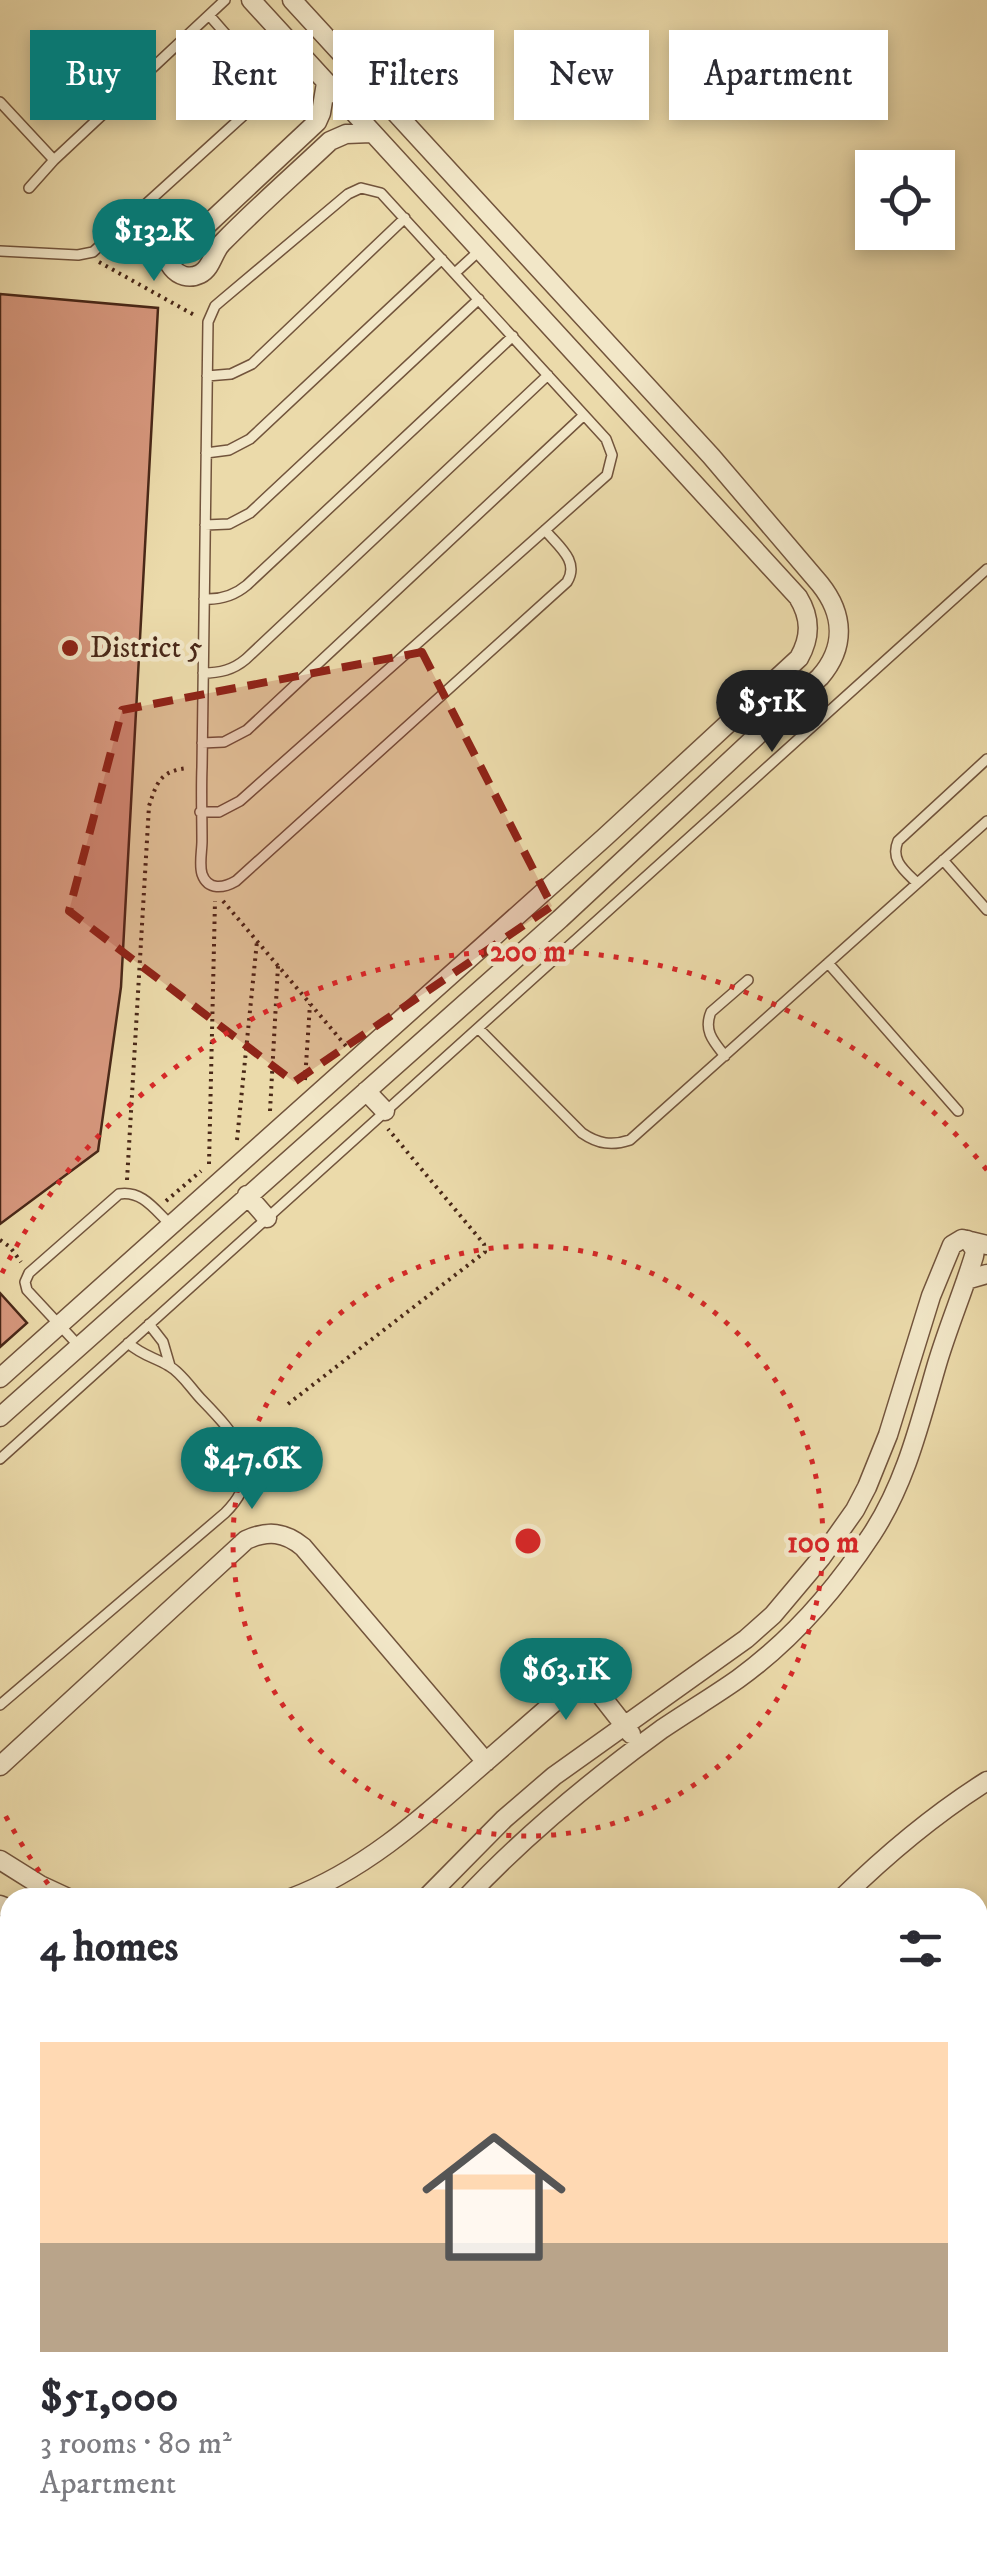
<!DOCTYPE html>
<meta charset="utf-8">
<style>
body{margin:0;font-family:"IM FELL DW Pica",serif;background:#f2f2f3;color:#2b2b33;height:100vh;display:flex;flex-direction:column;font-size:38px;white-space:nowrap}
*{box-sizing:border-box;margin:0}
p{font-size:32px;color:#7c7c81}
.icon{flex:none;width:55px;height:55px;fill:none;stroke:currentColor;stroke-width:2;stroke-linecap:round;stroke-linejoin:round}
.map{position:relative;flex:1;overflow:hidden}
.drawer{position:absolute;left:0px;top:1888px;width:988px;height:672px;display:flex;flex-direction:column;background:#fff;border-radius:30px 30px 0 0;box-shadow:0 5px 15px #0003}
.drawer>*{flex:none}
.banner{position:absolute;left:30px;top:30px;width:928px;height:90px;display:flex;gap:20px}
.fabs{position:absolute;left:855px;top:150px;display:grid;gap:20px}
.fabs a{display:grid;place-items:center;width:100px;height:100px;border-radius:0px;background:#fff;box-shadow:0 5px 15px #0003;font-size:50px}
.price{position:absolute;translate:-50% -85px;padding:0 22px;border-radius:35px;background:#0f766e;color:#fff;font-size:32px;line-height:65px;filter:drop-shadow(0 2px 5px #0008)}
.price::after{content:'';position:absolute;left:50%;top:60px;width:30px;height:22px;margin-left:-15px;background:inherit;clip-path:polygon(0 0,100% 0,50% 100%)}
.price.current{background:#222;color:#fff}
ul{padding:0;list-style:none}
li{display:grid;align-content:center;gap:20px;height:530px;padding:0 40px}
li span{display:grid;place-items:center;height:310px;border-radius:0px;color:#555}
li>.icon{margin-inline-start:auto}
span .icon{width:180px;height:180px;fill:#fffc;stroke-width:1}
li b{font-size:42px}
h2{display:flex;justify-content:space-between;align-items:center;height:120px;padding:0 40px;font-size:42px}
.pill{padding:0 35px;border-radius:0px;background:#fff;box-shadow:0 5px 15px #0003;font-size:35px;line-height:90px}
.pill.current{background:#0f766e;color:#fff}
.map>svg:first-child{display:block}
.building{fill:#d6977d;stroke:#492818;stroke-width:2.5}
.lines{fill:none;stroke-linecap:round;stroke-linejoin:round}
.service-casing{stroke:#72543c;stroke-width:12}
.minor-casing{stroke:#72543c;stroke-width:21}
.path{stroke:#492818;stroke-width:4;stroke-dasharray:2.5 5;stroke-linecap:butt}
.service{stroke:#f2e7c8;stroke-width:9}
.minor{stroke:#f2e7c8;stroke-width:18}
.marked{fill:#8f2418;fill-opacity:0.2;stroke:#8f2418;stroke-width:8;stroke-dasharray:20 12;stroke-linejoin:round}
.ring{fill:none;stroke:#d62828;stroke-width:5;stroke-dasharray:5 10}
.poi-dot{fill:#8f2418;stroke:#f2e7c8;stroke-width:4}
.labels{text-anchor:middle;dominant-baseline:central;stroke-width:9;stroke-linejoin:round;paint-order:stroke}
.poi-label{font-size:30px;fill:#492818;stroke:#f2e7c8;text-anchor:start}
.centre{fill:#d62828;stroke:#f2e7c8;stroke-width:5}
.ring-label{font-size:30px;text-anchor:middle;font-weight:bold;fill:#d62828;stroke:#f2e7c8;stroke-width:9;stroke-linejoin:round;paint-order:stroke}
</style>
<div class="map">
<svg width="987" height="2558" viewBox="0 0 987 2558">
<rect width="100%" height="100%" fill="#ebdaaa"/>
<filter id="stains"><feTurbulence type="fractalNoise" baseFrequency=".002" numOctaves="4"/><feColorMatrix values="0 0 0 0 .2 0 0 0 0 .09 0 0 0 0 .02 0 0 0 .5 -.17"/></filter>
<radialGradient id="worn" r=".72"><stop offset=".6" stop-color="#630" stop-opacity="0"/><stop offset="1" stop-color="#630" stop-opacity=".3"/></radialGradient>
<path class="building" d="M 0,294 L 158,308 L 121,987 L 98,1151 L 0,1224 Z
M 0,1293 L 27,1323 L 0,1347 Z"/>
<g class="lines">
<defs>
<path id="service" d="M 0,102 L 54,160
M 29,188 L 54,160 L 225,0
M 0,251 L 78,255 L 93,252 L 255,105 L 263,92 L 263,77 L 209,15
M 455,273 L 479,251
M 207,376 L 231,374 L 252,364 L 405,218
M 206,453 L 229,450 L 250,439 L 442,259
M 205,525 L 229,524 L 250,513 L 479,299
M 204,599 C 221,600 234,596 247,585 L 513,336
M 203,673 C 220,673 233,670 246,659 L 548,375
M 202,743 L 224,742 L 247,730 L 584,415
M 200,812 L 219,812 L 240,801 L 607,475 L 612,455 L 606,439 L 381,193 L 361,188 L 348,194 L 222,300 L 215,306 L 208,322 L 202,767 C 201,792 202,816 202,841 C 202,851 199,864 202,874 C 208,891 224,888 236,881 L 567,582 C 580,561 558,546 545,530
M 943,860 L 987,910
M 917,883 C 904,870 890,860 898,841 L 987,759
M 828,963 L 958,1111
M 478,1028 L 582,1133 C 598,1144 612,1146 630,1140 L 987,821
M 725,1056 C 714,1042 703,1031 711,1012 L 748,980
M 149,1324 L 163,1342 L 170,1366
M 79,1346 L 27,1290 L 25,1282 L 29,1273 L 119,1194 C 142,1190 155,1210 170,1224
M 0,1459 L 987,569
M 0,1705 L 225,1513 C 269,1470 235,1434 202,1400 C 192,1390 182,1373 169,1366 C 154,1357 143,1356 128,1343
M 0,2144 L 10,2157
M 0,2223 L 10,2215"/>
<path id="minor" d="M 326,83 L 321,113 L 317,122 L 207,225 C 196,231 180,228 172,239 C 157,258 178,285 200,274 C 212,268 213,252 222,243 C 257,207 294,175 330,141 L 346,134 L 371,133
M 366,1091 L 385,1111
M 247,1195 L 267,1218
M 966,1280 L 987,1274
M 0,1378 L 605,837 L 799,658 C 811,637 811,618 798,597 L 251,0
M 0,1417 L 560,919 L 820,677 C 846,647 844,614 820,584 L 711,456 L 292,0
M 0,1766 L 246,1540 C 268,1530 285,1532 303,1547 L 486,1762
M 0,1860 L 40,1885 L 68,1898
M 291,1898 C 361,1872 419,1821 474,1772 C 507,1743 540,1715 573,1686 L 585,1683 L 595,1688 L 631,1734
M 426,1898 L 504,1819 L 554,1776 L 746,1639 L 773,1615 L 821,1558 L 855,1510 L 867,1487 L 888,1435 L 931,1296 L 952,1245 L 962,1239 L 987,1245
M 466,1898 C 525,1835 592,1780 662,1729 C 687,1712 714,1696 738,1679 C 792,1640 836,1589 872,1534 C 906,1482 920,1422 937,1364 C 948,1327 963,1292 974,1256 L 975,1250 L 968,1240
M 842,1898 C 887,1854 933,1815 987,1781
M 0,1905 L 10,1909
M 0,1935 L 10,1939
M 0,2051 L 10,2044
M 978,2282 L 987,2289
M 582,2550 L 589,2558
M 772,2550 L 781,2558
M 817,2550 L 826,2558
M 199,2558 L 206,2550
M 499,2558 L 511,2550"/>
</defs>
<use href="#service" class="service-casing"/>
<use href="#minor" class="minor-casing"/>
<path class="path" d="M 99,262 L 196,316
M 223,901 L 346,1046
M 305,1080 L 310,1004
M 270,1111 L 278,966
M 237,1140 L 257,941
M 209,1164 L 215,901
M 127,1180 L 149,806 C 157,782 160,771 188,768
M 166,1201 L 201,1171
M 0,1240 L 10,1247 L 21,1262
M 288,1404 L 485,1252 L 484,1244 L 388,1129"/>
<use href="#service" class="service"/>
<use href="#minor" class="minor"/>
</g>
<path class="marked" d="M 422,652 L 552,906 L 294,1082 L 69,911 L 122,710 Z"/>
<g class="ring">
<circle cx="528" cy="1541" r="295"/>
<path d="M57 1896A590 590 0 0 1 2 1809M2 1273A590 590 0 0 1 987 1170"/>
</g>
<circle class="poi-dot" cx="70" cy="648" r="10"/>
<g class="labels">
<g class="poi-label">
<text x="90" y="648">District 5</text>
</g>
</g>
<circle cx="528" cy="1541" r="15" class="centre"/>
<g class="ring-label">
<text x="528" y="961">200 m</text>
<text x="823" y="1552">100 m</text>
</g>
<rect width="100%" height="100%" filter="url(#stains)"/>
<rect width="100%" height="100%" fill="url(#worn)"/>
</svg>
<div class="fabs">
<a><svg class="icon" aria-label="locate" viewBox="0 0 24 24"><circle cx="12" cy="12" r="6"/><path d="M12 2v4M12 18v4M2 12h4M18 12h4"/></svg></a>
</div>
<b class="price" style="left:154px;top:284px">$132K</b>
<b class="price current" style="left:772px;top:755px">$51K</b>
<b class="price" style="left:252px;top:1512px">$47.6K</b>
<b class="price" style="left:566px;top:1723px">$63.1K</b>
<div class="banner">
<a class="pill current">Buy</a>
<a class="pill">Rent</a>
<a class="pill">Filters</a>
<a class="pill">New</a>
<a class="pill">Apartment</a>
</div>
<section class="drawer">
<h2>4 homes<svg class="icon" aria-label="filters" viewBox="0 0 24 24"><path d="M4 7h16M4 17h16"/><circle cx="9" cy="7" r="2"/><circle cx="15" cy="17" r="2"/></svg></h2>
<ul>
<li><span style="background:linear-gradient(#ffd9b3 65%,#b9a48a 0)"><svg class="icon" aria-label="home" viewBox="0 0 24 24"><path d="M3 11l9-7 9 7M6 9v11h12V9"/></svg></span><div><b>$51,000</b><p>3 rooms · 80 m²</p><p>Apartment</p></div></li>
</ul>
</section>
</div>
